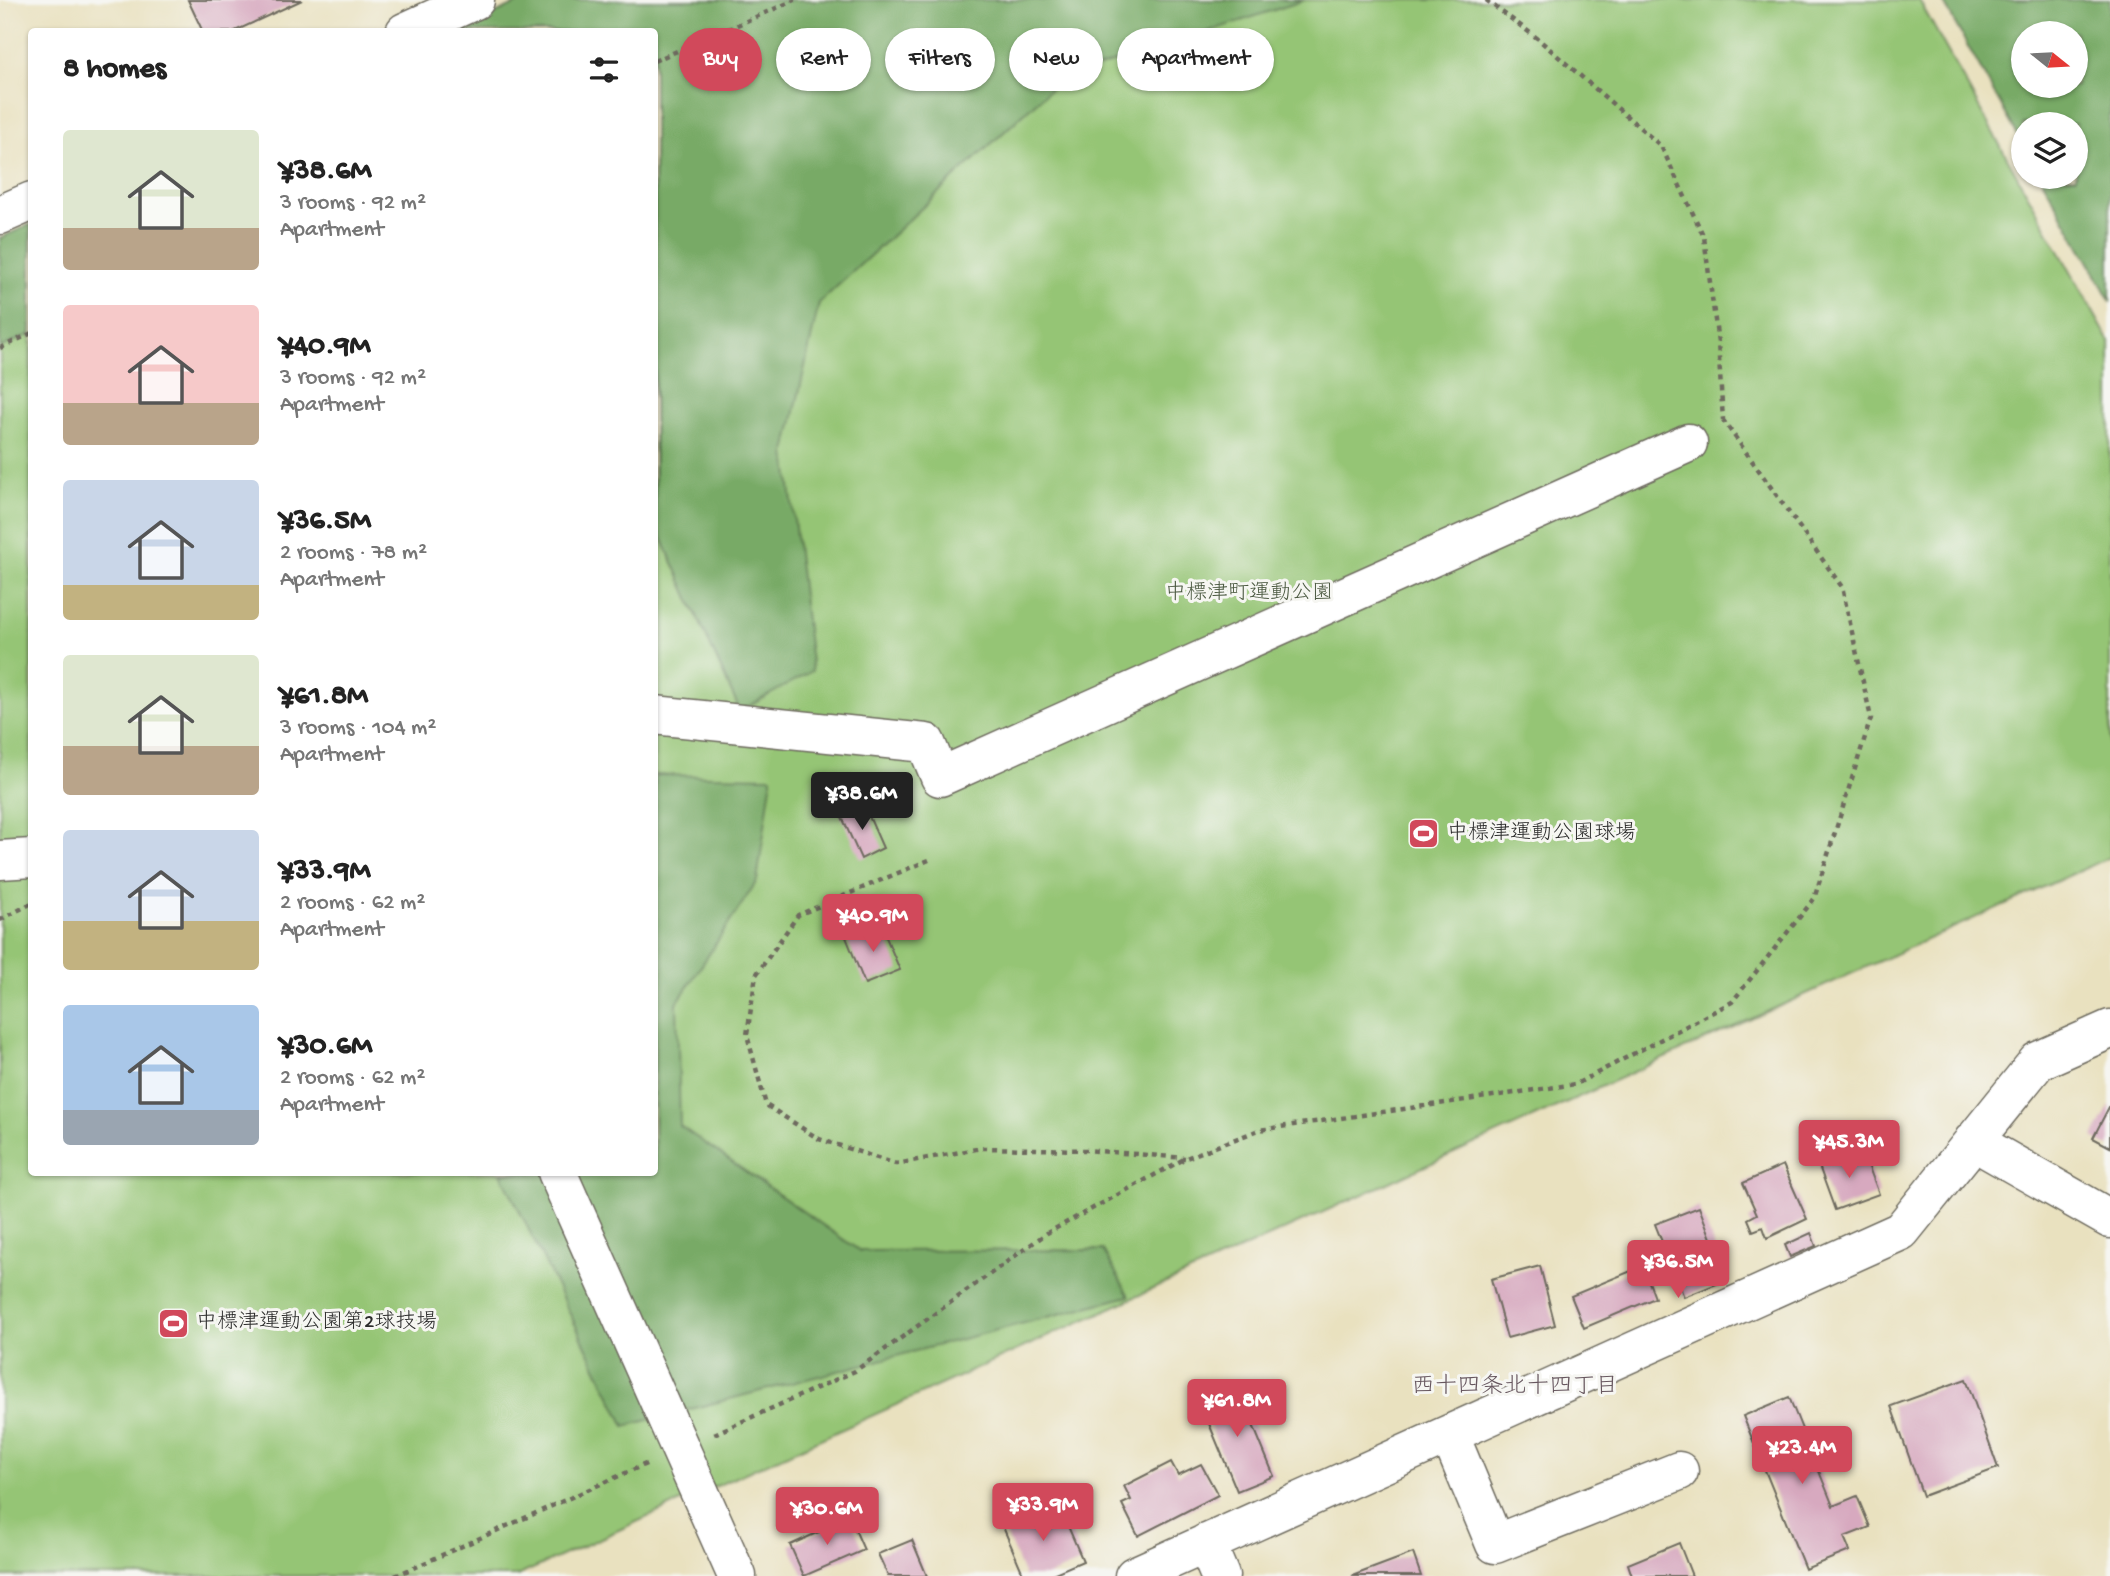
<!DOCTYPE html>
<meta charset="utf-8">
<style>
body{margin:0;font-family:"Gochi Hand","Klee One",sans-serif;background:#f2f2f2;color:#222;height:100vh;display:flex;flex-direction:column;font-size:26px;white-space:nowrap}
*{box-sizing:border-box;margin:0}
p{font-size:23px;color:#767676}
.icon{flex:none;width:38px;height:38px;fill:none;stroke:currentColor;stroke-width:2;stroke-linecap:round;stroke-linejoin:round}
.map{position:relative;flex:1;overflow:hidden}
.side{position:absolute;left:28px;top:28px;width:630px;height:1148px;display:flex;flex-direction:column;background:#fff;border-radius:7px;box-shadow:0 2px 5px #0004}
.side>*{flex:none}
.guide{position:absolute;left:679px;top:28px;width:665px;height:63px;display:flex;gap:14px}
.needle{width:46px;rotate:108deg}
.buttons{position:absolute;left:2011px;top:21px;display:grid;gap:14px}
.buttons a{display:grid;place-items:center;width:77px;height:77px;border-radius:50%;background:#fff;box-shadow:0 2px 5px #0004;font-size:35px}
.price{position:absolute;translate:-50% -60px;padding:0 16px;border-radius:7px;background:#d1495b;color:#fff;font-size:23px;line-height:46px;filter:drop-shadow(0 2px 4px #0008)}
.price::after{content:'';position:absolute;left:50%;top:42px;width:21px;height:16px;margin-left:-10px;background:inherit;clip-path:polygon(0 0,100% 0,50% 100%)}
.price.current{background:#222;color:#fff}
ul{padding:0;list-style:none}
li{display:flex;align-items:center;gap:21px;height:175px;padding:0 35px}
li span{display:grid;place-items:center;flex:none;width:196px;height:140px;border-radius:7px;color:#555}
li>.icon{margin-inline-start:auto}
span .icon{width:84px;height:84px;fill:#fffc;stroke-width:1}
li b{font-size:30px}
h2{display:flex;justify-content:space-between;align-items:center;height:84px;padding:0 35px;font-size:30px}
.pill{padding:0 24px;border-radius:32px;background:#fff;box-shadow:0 2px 5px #0004;font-size:24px;line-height:63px}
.pill.current{background:#d1495b;color:#fff}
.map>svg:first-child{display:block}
.green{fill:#95c574;stroke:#607850;stroke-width:2}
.forest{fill:#78aa66;stroke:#526a48;stroke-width:2;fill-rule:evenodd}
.building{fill:#d7a9bf}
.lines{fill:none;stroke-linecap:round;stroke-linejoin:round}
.minor-casing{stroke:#6e6b5f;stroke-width:41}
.path{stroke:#6e6b5f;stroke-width:4.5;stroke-dasharray:5 5;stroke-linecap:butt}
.minor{stroke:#fff;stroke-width:38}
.labels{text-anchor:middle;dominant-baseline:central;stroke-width:6;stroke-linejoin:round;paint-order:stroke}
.park-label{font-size:21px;fill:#4b5941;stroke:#f6f6f2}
.poi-label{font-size:21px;fill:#2b2b2b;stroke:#f6f6f2;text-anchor:start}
.neighbourhood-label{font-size:23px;fill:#67575f;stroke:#f6f6f2}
</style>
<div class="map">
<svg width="2110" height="1576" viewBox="0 0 2110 1576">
<rect width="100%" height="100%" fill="#f6f6f2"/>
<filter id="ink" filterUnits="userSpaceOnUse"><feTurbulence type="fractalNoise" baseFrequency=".0143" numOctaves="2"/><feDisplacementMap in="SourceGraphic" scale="14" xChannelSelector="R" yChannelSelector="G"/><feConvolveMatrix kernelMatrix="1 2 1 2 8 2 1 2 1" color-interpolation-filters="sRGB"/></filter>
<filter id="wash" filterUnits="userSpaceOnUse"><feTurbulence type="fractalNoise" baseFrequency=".00686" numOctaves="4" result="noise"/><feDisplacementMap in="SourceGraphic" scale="28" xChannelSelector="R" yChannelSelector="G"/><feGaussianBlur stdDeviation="1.57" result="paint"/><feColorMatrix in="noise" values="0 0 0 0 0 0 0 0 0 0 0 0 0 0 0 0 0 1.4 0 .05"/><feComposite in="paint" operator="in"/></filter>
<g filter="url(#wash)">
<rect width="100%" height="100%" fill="#e9e1bf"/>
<path class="green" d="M 630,0 L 1919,0 L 2110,342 L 2110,857 L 517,1576 L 0,1576 L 0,284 L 31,270 L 32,1172 L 654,1172 L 654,32 Z"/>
<path class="forest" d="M 525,0 L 1305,0 L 1060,80 L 819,303 L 786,452 L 812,671 L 740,711 L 655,523 L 654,32 L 456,32 Z
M 1942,0 L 2110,0 L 2110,300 L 2041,177 L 2076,177 L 2076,124 L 2023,124 L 2023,145 ZM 2076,33 L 2076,86 L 2023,86 L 2023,33 Z
M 31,224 L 31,334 L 0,348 L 0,238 Z
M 655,775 L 772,777 L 757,881 L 677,1003 L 680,1126 L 860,1251 L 1103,1250 L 1129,1296 L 625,1426 L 501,1173 L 654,1172 Z"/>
<g id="blocks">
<path class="building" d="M 188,0 L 302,0 L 233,32 L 203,32 Z
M 864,805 L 883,848 L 861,859 L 841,815 Z
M 880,923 L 900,970 L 865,984 L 846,937 Z
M 2110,1105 L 2110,1147 L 2093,1138 Z
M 1862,1149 L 1879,1194 L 1835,1210 L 1819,1166 Z
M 1783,1165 L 1807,1219 L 1767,1238 L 1763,1227 L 1753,1231 L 1748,1219 L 1757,1214 L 1743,1183 Z
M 1699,1207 L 1727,1280 L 1684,1297 L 1655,1224 Z
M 1811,1233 L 1816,1246 L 1790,1257 L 1785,1245 Z
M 1540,1266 L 1555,1325 L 1507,1338 L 1491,1279 Z
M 1643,1266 L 1655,1298 L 1584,1328 L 1571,1296 Z
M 1966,1379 L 1998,1468 L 1923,1496 L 1891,1406 Z
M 1237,1386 L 1274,1476 L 1237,1491 L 1200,1402 Z
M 1789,1397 L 1833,1506 L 1857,1496 L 1870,1527 L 1844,1537 L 1850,1551 L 1805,1569 L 1743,1416 Z
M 1171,1462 L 1178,1475 L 1201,1464 L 1218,1495 L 1138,1536 L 1122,1504 L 1131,1500 L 1124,1486 Z
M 1058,1503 L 1083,1561 L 1048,1576 L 1024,1576 L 1003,1527 Z
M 850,1518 L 864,1550 L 804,1576 L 790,1545 Z
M 912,1540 L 927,1576 L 888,1576 L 878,1554 Z
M 1679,1543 L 1692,1576 L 1632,1576 L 1628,1564 Z
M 1413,1553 L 1421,1576 L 1352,1576 Z"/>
</g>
</g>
<g filter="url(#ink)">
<use href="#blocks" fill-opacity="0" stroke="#6e6b5f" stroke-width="2"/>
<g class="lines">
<defs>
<path id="minor" d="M 405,32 L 475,0
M 0,215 L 32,201
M 654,715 L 926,743 L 940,777 L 1688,443
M 0,860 L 32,858
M 1973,1141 L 2110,1219
M 557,1172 L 737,1576
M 1450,1436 L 1495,1544 L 1679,1471
M 1206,1543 L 1220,1576
M 1134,1576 L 1901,1231 L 2038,1061 L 2110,1029"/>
</defs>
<use href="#minor" class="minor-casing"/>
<path class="path" d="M 1486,0 L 1537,38 L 1661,146 L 1704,237 L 1718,343 L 1723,420
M 654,61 L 795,0
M 0,348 L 32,333
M 929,860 L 798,915 L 756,975 L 747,1035 L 766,1105 L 819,1139 L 896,1164 L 982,1148 L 1086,1150 L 1185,1158
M 0,920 L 32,903
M 714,1434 L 855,1371 L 1047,1233 L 1186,1158 L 1259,1130 L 1576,1084 L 1732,1002 L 1814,899 L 1871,718 L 1842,587 L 1723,420
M 395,1576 L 648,1463"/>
<use href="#minor" class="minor"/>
</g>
</g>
<defs>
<symbol id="stadium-square" viewBox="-11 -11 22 22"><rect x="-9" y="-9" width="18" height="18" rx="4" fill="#d1495b" stroke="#f6f6f2"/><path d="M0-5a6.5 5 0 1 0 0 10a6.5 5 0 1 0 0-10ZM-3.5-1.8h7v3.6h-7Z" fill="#fff"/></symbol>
</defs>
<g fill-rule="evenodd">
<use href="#stadium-square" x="1406" y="816" width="35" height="35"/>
<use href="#stadium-square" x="156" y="1306" width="35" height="35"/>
</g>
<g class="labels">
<g class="park-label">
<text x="1249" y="594">中標津町運動公園</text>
</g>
<g class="poi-label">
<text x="1447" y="834">中標津運動公園球場</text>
<text x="196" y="1323">中標津運動公園第2球技場</text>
</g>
<g class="neighbourhood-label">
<text x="1515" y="1387">西十四条北十四丁目</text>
</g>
</g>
</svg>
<div class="buttons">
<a><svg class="needle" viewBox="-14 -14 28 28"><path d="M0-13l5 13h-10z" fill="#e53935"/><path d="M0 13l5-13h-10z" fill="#767676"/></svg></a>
<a><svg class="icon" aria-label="layers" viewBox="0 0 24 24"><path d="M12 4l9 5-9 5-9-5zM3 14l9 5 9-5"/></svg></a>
</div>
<b class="price current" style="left:862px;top:832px">¥38.6M</b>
<b class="price" style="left:873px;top:954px">¥40.9M</b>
<b class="price" style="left:1849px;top:1180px">¥45.3M</b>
<b class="price" style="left:1678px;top:1300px">¥36.5M</b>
<b class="price" style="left:1237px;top:1439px">¥61.8M</b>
<b class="price" style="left:1802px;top:1486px">¥23.4M</b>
<b class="price" style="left:1043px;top:1543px">¥33.9M</b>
<b class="price" style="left:827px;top:1547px">¥30.6M</b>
<div class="guide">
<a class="pill current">Buy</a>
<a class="pill">Rent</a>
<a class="pill">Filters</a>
<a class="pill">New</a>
<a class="pill">Apartment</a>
</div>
<section class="side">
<h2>8 homes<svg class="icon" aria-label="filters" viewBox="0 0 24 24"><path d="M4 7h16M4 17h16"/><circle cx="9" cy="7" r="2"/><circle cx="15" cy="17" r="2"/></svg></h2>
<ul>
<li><span style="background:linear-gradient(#dfe7d0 70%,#b9a48a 0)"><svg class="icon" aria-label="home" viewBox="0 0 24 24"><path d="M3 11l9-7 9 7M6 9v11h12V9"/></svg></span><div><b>¥38.6M</b><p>3 rooms · 92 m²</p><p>Apartment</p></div></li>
<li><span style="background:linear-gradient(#f6c9c9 70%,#b9a48a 0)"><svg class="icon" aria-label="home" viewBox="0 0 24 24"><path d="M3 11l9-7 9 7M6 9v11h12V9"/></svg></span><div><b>¥40.9M</b><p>3 rooms · 92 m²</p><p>Apartment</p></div></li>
<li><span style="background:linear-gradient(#c9d6e8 75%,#c2b280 0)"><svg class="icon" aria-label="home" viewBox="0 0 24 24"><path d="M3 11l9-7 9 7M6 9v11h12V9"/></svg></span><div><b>¥36.5M</b><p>2 rooms · 78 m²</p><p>Apartment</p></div></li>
<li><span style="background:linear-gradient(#dfe7d0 65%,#b9a48a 0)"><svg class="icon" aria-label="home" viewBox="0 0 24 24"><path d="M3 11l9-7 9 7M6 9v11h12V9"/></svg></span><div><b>¥61.8M</b><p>3 rooms · 104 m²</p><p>Apartment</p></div></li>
<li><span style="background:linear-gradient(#c9d6e8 65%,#c2b280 0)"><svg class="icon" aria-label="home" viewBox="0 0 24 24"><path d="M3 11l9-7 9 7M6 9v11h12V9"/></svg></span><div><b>¥33.9M</b><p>2 rooms · 62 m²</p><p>Apartment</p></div></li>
<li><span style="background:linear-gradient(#a9c7e8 75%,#9aa5b1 0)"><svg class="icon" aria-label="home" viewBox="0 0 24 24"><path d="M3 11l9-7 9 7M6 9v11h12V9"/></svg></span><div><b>¥30.6M</b><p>2 rooms · 62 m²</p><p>Apartment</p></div></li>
</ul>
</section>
</div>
